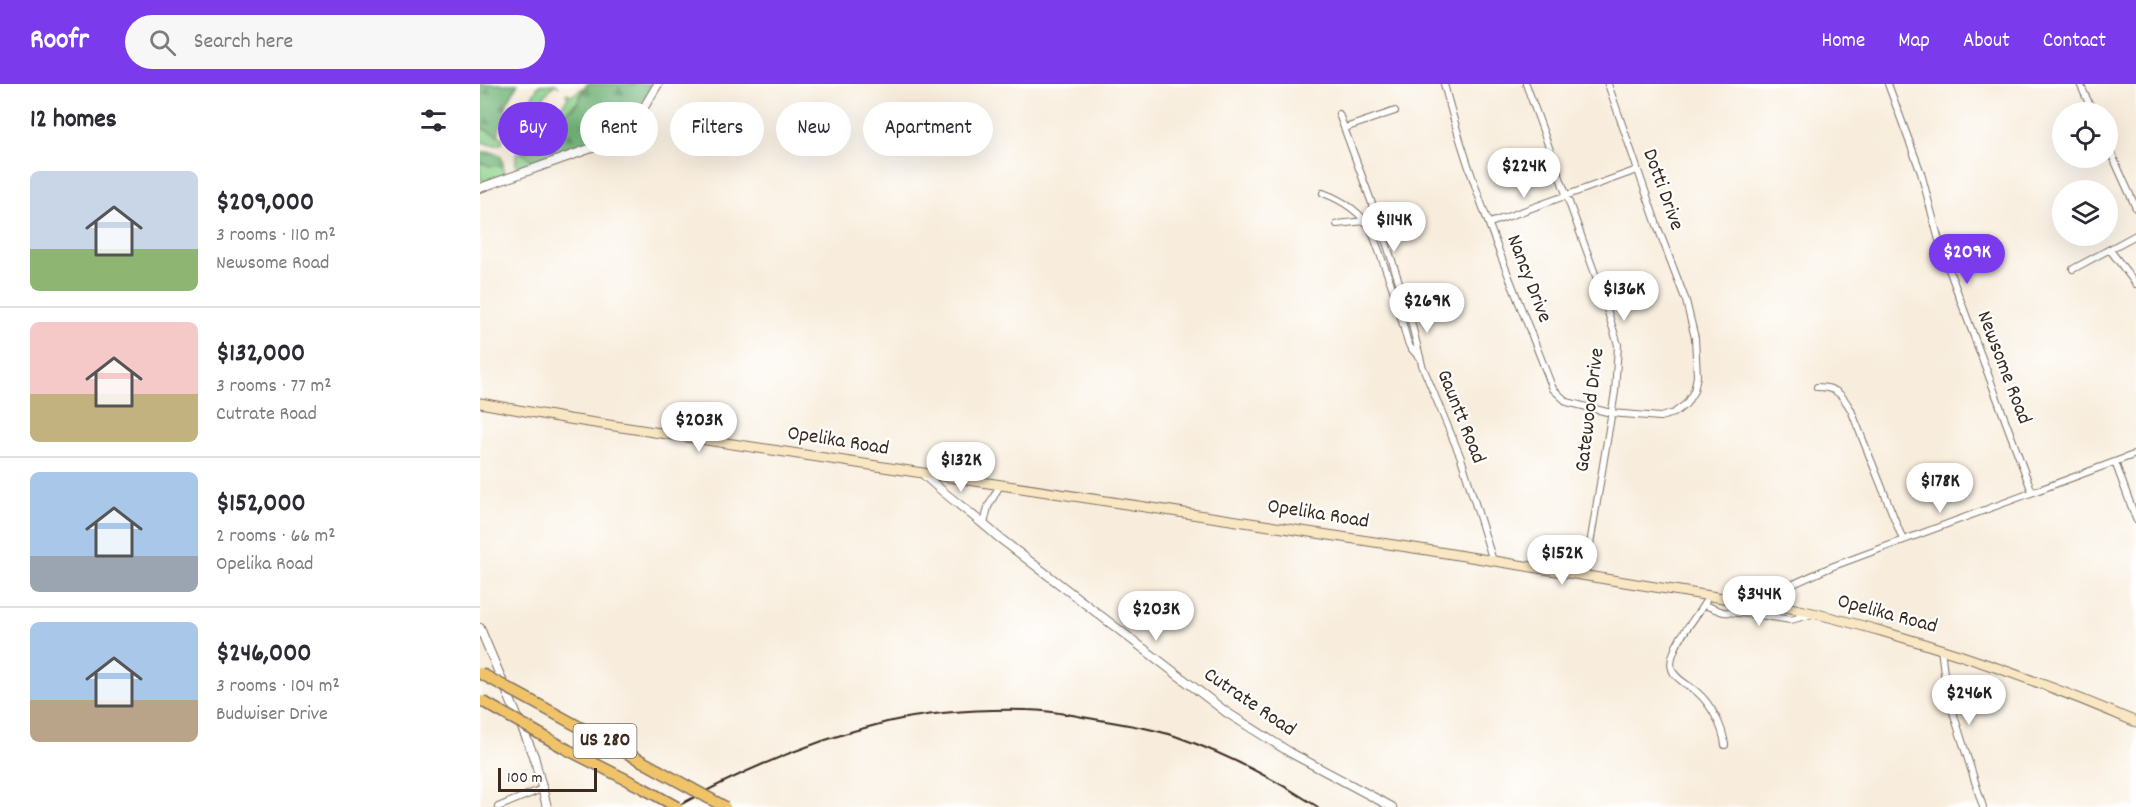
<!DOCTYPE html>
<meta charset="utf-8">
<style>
body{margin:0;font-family:Dekko,sans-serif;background:#f7f7f7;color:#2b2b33;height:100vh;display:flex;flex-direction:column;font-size:22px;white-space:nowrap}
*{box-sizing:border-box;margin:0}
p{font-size:20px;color:#7c7c81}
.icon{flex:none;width:33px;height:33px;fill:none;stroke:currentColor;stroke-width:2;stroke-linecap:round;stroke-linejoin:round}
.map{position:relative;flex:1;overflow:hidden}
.panel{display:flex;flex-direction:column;background:#fff;width:480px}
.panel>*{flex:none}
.banner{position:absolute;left:18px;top:18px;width:570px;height:54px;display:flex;gap:12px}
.controls{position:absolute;left:1572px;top:18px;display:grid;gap:12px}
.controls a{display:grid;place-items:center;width:66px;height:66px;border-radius:50%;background:#fff;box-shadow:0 6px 24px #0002;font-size:30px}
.scale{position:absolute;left:18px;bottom:15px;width:99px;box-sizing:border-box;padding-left:6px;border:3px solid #3b2a1e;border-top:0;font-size:16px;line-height:21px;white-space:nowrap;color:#3b2a1e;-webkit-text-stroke:4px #fff;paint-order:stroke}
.price{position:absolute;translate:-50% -51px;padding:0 14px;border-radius:21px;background:#fff;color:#222;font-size:20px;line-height:39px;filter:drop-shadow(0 2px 3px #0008)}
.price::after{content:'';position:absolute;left:50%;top:36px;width:18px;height:14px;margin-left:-9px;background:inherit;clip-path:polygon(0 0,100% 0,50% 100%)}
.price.on{background:#7c3aed;color:#fff}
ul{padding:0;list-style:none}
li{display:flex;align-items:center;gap:18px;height:150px;padding:0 30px}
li+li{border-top:2px solid #e1e1e2}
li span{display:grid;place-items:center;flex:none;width:168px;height:120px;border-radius:9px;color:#555}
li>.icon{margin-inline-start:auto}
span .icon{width:72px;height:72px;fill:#fffc;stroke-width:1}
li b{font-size:26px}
h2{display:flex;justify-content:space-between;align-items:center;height:72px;padding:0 30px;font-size:26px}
.pill{padding:0 21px;border-radius:27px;background:#fff;box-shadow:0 6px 24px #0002;font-size:21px;line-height:54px}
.pill.on{background:#7c3aed;color:#fff}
header{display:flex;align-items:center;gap:36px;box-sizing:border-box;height:84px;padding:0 30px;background:#7c3aed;color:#fff}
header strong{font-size:28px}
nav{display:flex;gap:33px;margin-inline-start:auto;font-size:21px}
.search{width:420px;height:54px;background:#f7f7f7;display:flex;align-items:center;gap:15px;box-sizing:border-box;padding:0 21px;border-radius:33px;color:#7c7c81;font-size:22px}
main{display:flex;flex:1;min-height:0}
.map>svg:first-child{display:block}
.grass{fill:url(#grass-tufts);stroke:#647e56;stroke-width:1.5}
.forest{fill:url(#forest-firs);stroke:#56704b;stroke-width:1.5}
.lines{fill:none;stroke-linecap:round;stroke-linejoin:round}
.minor-casing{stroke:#7d6e60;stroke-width:8}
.tertiary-casing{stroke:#7d6e60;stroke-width:10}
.secondary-casing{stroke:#7d6e60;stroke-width:11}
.trunk-casing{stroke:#7d6e60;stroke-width:13}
.minor{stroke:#fff;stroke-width:6}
.tertiary{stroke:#fff;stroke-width:8}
.secondary{stroke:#f9e7c3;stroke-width:9}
.trunk{stroke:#f1c369;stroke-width:10}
.rail{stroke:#3b2a1e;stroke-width:2}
.trunk-bridge-casing{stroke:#7d6e60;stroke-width:13;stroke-linecap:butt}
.trunk-bridge{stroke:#f1c369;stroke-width:10}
.labels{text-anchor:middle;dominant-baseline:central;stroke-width:4.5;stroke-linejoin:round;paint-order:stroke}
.shield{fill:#fff;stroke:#766a62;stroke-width:1.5}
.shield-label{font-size:20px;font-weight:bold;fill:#3b2a1e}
.street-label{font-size:21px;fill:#3b2a1e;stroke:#fff}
</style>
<header>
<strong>Roofr</strong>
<div class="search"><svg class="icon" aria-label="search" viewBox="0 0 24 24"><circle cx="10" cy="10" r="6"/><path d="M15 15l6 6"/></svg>Search here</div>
<nav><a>Home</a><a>Map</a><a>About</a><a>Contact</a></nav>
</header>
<main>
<section class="panel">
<h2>12 homes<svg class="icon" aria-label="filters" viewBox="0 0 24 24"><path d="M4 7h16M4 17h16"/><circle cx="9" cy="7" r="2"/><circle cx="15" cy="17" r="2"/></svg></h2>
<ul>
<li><span style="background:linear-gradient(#c9d6e8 65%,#8fb573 0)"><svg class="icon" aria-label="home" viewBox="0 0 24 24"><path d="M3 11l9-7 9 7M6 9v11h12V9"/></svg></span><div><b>$209,000</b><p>3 rooms · 110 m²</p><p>Newsome Road</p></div></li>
<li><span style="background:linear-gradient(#f6c9c9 60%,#c2b280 0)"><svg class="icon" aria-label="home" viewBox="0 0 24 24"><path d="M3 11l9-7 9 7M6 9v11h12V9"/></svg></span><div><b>$132,000</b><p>3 rooms · 77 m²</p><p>Cutrate Road</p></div></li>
<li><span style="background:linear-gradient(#a9c7e8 70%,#9aa5b1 0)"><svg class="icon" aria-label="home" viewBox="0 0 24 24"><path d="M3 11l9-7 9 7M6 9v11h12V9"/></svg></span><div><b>$152,000</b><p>2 rooms · 66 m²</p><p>Opelika Road</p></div></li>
<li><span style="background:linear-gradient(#a9c7e8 65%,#b9a48a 0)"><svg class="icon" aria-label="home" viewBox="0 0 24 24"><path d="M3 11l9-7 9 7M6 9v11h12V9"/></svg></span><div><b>$246,000</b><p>3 rooms · 104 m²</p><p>Budwiser Drive</p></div></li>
</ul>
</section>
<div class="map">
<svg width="1656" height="723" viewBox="0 0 1656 723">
<defs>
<pattern id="grass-tufts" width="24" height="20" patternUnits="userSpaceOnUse" patternTransform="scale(1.5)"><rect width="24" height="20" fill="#8dd38d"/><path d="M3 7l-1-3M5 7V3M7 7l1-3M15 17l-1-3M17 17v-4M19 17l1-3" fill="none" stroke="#7bb579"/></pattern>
<pattern id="forest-firs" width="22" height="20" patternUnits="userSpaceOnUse" patternTransform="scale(1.5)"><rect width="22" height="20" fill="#72b578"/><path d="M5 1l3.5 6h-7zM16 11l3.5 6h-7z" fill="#5f9362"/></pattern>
</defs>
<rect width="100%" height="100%" fill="#fff"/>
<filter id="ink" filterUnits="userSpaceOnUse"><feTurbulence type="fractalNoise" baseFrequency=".0167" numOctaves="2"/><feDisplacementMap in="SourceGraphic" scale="12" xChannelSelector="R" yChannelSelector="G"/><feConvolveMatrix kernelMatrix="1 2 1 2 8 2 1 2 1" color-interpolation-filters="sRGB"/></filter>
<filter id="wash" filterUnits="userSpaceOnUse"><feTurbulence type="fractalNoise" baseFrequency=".008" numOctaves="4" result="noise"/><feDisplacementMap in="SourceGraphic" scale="24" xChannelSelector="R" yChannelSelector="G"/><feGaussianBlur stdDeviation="1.35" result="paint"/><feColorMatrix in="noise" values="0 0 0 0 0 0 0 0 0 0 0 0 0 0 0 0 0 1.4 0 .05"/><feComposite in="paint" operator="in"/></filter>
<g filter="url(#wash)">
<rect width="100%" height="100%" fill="#f8eddc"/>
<path class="grass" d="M 75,0 C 59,15 52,33 49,53 L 54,53 L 53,57 L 34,59 L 32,54 L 37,53 L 43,28 L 59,1 L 76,0 L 79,3 Z
M 103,4 L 98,18 L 76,36 L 73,44 L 68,43 L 63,65 L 41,68 L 58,81 L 38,86 L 36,82 L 36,69 L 62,63 L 66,40 L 71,40 L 78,26 L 88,14 L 86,10 L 88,9 L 91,12 Z
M 0,43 L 22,53 L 23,58 C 17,64 7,60 0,57 Z
M 0,78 L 10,82 L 23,81 L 24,91 L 7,99 L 0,95 Z"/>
<path class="forest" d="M 0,0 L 38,0 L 28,17 L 18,52 L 0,43 Z
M 107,0 L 172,0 L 153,35 L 126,56 L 58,81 L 41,68 L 63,65 L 68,42 L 73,44 C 78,31 90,28 98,18 C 102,12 102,6 107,0 Z
M 0,67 C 13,70 22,65 23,81 L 10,82 L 0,78 Z"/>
</g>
<g filter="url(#ink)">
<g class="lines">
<defs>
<path id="minor" d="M 964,0 C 991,104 1034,205 1073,305 L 1087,318 L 1131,329 L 1180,333 L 1194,329 L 1206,320 L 1214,307 L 1217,292 L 1215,254 L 1206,217 L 1178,144 L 1128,0
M 1046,0 L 1122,209 L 1138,261 L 1135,308 L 1105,491
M 1408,0 L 1441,89 L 1461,164 L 1552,408
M 1600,0 L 1613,28
M 859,30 L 905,155 L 929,229 L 942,281 L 981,374 L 1013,477
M 865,44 L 915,27
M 1628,62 L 1656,124
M 843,109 C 862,116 880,128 891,145 L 915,211 L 927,256 L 930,263 L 938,272
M 1010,139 L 1157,86
M 857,140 L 885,137
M 1630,166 L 1656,200
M 1593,185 L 1656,151
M 1337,303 C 1356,303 1362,310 1371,326 L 1423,456
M 1635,378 L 1656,435
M 504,440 L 508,423 L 520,401
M 1229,511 C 1219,532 1200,548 1193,570 C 1185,592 1204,597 1217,608 C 1231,620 1243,643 1245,661
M 1276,517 L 1351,483 L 1656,370
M 1224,521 L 1243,528 L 1273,530 L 1311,536 L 1333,530
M 1461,564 L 1466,606 L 1503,723
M 18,723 L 64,704"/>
<path id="tertiary" d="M 0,104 L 126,59 L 157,35 L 178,0
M 443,390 C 466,412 493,430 517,452 L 746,628 L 811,669 L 912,723
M 0,544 L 54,672 L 67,723"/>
<path id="secondary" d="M 0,319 L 89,335 L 947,466 L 1249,515 C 1300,519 1351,533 1401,547 C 1488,572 1573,602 1656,638"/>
<path id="trunk" d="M 72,628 L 178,686
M 88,666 L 161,703"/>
</defs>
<use href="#minor" class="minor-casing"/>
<use href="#tertiary" class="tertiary-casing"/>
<use href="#secondary" class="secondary-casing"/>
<use href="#trunk" class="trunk-casing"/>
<use href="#minor" class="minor"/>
<use href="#tertiary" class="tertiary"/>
<use href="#secondary" class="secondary"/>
<use href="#trunk" class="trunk"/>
<path class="rail" d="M 196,723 C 263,686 333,656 407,638 C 452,628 502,625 547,626 C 571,626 596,632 620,636 C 645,640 671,644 695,652 C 746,670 793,694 838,723"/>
<defs>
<path id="trunk-bridge" d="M 0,589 L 72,628
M 2,617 L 88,666
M 178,686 L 245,723
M 161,703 L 197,723"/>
</defs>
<use href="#trunk-bridge" class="trunk-bridge-casing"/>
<use href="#trunk-bridge" class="trunk-bridge"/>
</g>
</g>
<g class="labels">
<rect class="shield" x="93.5" y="640" width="63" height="34" rx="4.5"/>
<g class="shield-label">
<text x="125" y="657">US 280</text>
</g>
<g class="street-label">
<text transform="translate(1182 106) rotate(70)">Dotti Drive</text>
<text transform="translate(1048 195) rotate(69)">Nancy Drive</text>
<text transform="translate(1523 284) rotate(69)">Newsome Road</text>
<text transform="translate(1111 326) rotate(-83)">Gatewood Drive</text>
<text transform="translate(980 333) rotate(68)">Gauntt Road</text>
<text transform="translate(358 358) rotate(9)">Opelika Road</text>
<text transform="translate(838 431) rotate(9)">Opelika Road</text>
<text transform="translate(1407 531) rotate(15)">Opelika Road</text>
<text transform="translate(769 619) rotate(34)">Cutrate Road</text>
</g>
</g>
</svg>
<div class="controls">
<a><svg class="icon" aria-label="locate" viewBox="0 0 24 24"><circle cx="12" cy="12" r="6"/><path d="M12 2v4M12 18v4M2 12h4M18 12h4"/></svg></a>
<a><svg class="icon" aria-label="layers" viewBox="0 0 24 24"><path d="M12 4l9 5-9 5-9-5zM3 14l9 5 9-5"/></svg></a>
</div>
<div class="scale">100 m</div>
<b class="price" style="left:1044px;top:115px">$224K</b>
<b class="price" style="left:914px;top:169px">$114K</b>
<b class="price on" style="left:1487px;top:201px">$209K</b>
<b class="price" style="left:1144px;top:238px">$136K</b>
<b class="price" style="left:947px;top:250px">$269K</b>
<b class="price" style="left:219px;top:369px">$203K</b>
<b class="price" style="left:481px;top:409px">$132K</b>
<b class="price" style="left:1460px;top:430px">$178K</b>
<b class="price" style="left:1082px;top:502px">$152K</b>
<b class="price" style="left:1279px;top:543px">$344K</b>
<b class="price" style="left:676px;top:558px">$203K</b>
<b class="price" style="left:1489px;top:642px">$246K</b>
<div class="banner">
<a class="pill on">Buy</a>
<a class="pill">Rent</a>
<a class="pill">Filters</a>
<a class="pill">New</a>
<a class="pill">Apartment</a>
</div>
</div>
</main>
